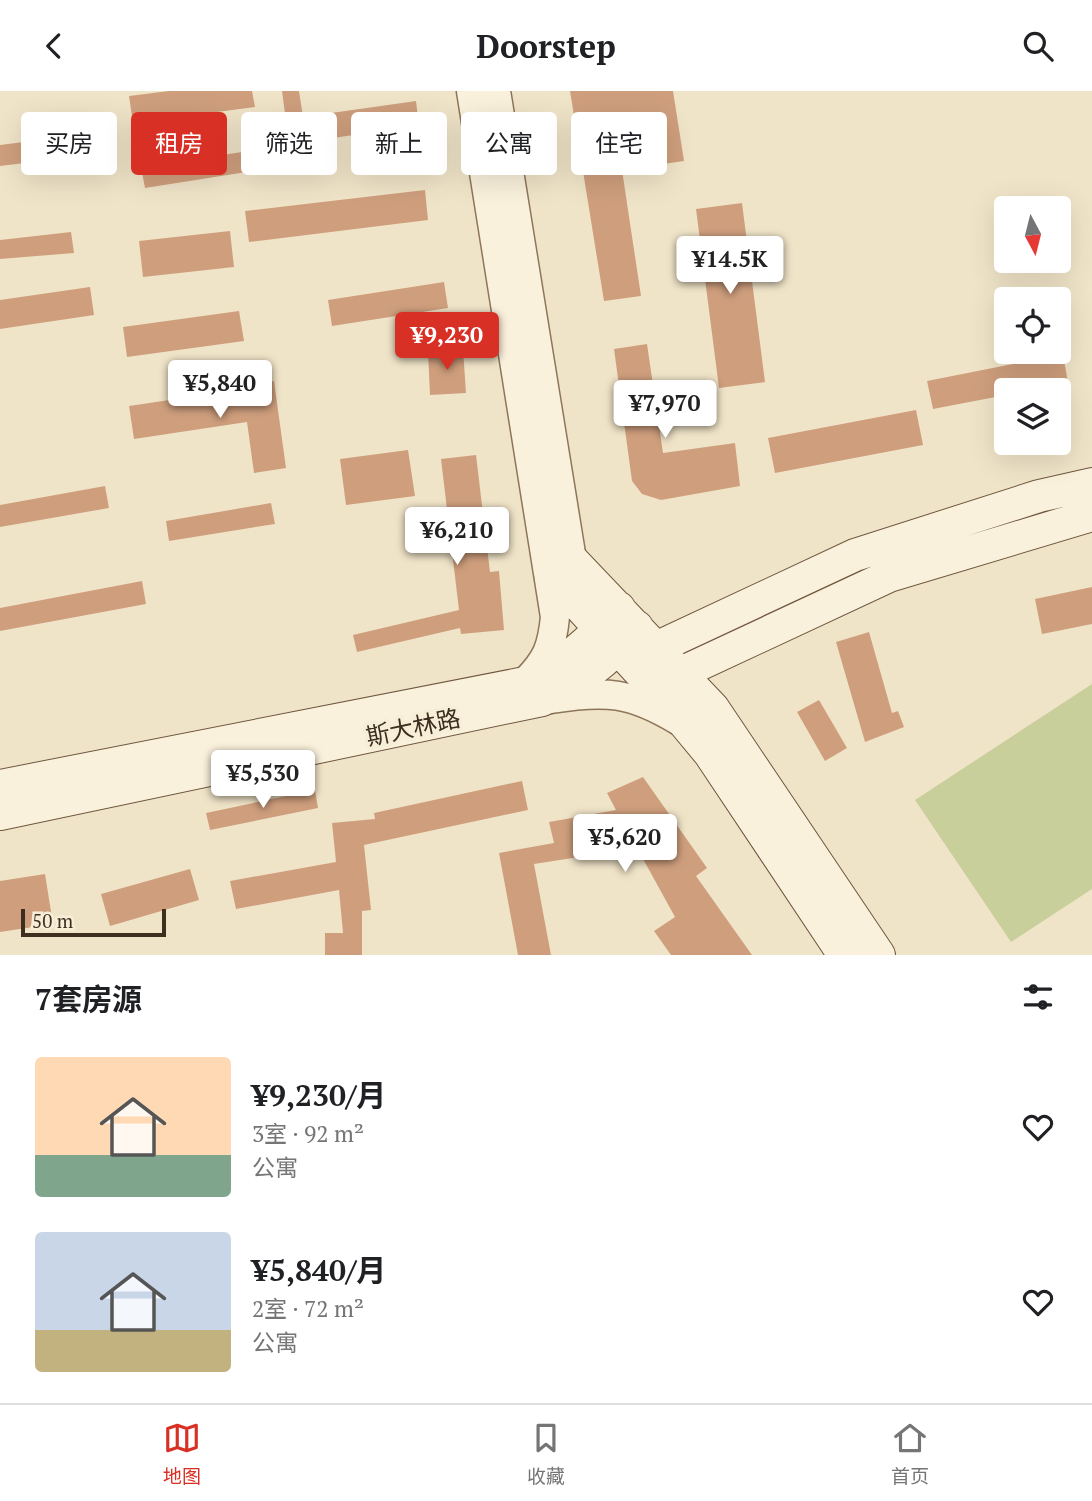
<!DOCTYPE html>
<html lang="zh">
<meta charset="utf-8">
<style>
body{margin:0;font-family:"PT Serif","Noto Sans SC",serif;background:#f6f6f6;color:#202124;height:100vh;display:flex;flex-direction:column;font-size:26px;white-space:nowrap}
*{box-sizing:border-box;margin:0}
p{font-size:23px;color:#757577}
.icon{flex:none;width:38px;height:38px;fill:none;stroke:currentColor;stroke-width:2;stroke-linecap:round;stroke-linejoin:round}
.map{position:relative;height:864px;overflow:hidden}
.sheet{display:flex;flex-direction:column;background:#fff;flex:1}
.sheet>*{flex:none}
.banner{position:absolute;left:21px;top:21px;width:700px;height:63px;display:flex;gap:14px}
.needle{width:46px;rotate:173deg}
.controls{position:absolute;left:994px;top:105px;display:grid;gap:14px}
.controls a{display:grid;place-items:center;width:77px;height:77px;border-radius:7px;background:#fff;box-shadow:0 7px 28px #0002;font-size:35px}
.scale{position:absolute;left:21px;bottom:18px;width:145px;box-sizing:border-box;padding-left:7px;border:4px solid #3d2e20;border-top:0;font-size:19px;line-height:24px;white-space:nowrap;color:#3d2e20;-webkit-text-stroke:5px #f7eed8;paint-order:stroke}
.price{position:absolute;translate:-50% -60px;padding:0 16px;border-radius:7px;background:#fff;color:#222;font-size:23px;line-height:46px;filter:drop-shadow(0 2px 4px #0008)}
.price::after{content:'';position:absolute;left:50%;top:42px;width:21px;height:16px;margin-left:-10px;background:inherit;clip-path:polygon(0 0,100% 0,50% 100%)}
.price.on{background:#d93025;color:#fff}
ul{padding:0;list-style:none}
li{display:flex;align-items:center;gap:21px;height:175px;padding:0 35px}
li span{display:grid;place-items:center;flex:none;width:196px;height:140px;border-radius:7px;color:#555}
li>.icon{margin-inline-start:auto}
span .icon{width:84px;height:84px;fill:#fffc;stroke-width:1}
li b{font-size:30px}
h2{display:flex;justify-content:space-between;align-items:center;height:84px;padding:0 35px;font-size:30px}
.tag{padding:0 24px;border-radius:7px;background:#fff;box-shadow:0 7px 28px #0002;font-size:24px;line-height:63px}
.tag.on{background:#d93025;color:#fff}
header{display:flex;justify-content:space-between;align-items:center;height:91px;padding:0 35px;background:#fff;font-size:32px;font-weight:700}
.dock{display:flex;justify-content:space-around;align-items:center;height:98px;border-top:2px solid #e0e0e0;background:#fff;font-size:19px;color:#757577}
.dock a{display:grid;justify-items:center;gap:4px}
.dock .on{color:#d93025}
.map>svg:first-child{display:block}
.green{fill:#c9cf9b}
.building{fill:#cf9f7d}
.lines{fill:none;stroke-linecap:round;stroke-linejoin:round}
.tertiary-casing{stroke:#8d765c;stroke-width:31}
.secondary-casing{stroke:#6f573f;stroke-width:34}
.tertiary{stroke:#faf1dc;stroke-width:28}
.secondary{stroke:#faf1dc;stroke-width:32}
.labels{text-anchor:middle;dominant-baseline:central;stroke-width:7;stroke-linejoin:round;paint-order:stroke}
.street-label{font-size:24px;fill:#3d2e20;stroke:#f7eed8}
</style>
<header><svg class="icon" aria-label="back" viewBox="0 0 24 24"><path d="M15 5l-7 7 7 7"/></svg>Doorstep<svg class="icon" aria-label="search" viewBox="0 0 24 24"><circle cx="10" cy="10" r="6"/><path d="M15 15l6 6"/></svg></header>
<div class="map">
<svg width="1092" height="864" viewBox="0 0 1092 864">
<rect width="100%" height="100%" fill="#f0e4c8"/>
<path class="green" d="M 1092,593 L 1092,798 L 1011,851 L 915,709 Z"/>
<path class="building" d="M 169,0 L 252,0 L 255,16 L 133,32 L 129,5 Z
M 282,0 L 299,0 L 303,26 L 416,10 L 419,35 L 289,53 Z
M 570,0 L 673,0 L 684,70 L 622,79 L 641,205 L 604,210 Z
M 96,42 L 99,63 L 0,75 L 0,54 Z
M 263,58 L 266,78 L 145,97 L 141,76 Z
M 425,99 L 428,129 L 249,151 L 245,120 Z
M 742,112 L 765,291 L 719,297 L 696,118 Z
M 230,140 L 234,176 L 143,186 L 139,150 Z
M 71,141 L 74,162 L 0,168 L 0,149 Z
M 444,191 L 448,217 L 332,235 L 328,209 Z
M 90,196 L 94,224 L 0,238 L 0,209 Z
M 239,220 L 244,250 L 127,266 L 123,236 Z
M 647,253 L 663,362 L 735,352 L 740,395 L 661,409 L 642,403 L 632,390 L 614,258 Z
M 463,258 L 466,302 L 430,304 L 428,261 Z
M 1063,263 L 1068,292 L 1029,299 L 1006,299 L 1006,304 L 933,318 L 927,290 Z
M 274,290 L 286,377 L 254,382 L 247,331 L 134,348 L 129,315 L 243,298 L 242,295 Z
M 916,319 L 923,354 L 775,382 L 768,347 Z
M 408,359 L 415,405 L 346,414 L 340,368 Z
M 476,364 L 490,481 L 499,480 L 504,539 L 461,543 L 460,537 L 357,561 L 353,544 L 459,519 L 441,368 Z
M 105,395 L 109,417 L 0,436 L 0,414 Z
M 271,412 L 275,433 L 169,450 L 166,430 Z
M 142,490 L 146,513 L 0,540 L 0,517 Z
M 1092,496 L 1092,533 L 1042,543 L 1035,508 Z
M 869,541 L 892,622 L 898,620 L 904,636 L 865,651 L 836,551 Z
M 819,609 L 847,657 L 825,670 L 797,621 Z
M 643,686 L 707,777 L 696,785 L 752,864 L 671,864 L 654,840 L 675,826 L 637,757 L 534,773 L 551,864 L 518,864 L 499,762 L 554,752 L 549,731 L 616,719 L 607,702 Z
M 522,690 L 528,719 L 364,754 L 371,819 L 362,820 L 362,864 L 325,864 L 325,842 L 343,842 L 339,799 L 236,818 L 230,790 L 336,771 L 332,732 L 375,728 L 374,722 Z
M 315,699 L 318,717 L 210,739 L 206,722 Z
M 190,778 L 199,809 L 110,835 L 101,803 Z
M 45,783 L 53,833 L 0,841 L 0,790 Z"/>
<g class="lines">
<defs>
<path id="tertiary" d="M 471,0 L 555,526 C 552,556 547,569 526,590
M 496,0 L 572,469
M 551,608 C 606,599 631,601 679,630"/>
<path id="secondary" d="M 572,469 L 713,617 L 879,864
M 551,484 L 666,610 L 710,663 L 844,864
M 656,557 L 855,464 L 1039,405 L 1092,393
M 681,582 L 889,485 L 1092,424
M 0,695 L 525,592 C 563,575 592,549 619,517
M 0,723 L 542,609 C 580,593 610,568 637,536"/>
</defs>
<use href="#tertiary" class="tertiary-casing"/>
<use href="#secondary" class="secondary-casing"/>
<use href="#tertiary" class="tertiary"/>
<use href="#secondary" class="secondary"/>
</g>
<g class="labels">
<g class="street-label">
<text transform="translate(413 636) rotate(-12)">斯大林路</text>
</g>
</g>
</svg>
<div class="controls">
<a><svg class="needle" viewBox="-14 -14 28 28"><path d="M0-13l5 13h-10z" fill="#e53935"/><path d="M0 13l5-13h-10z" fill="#757577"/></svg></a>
<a><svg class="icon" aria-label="locate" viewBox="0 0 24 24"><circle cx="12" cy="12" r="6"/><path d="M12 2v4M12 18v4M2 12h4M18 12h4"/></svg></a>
<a><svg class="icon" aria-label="layers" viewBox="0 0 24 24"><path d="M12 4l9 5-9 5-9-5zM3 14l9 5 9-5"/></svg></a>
</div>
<div class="scale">50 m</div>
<b class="price" style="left:730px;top:205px">¥14.5K</b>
<b class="price on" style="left:447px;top:281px">¥9,230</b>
<b class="price" style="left:220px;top:329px">¥5,840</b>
<b class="price" style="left:665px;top:349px">¥7,970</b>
<b class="price" style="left:457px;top:476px">¥6,210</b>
<b class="price" style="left:263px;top:719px">¥5,530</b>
<b class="price" style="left:625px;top:783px">¥5,620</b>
<div class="banner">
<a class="tag">买房</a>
<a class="tag on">租房</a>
<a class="tag">筛选</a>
<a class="tag">新上</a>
<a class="tag">公寓</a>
<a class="tag">住宅</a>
</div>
</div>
<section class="sheet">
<h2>7套房源<svg class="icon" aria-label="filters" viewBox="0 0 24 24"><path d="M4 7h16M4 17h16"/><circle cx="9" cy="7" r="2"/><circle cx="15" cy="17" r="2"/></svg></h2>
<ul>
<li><span style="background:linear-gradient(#ffd9b3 70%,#7fa58c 0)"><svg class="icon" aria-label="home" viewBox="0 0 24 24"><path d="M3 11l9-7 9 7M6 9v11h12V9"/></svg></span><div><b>¥9,230/月</b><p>3室 · 92 m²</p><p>公寓</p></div><svg class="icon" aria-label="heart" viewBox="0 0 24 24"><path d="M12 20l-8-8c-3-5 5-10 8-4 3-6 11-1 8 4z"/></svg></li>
<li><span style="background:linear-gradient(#c9d6e8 70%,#c2b280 0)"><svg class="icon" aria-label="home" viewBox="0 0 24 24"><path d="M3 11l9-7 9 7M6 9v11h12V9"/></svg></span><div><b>¥5,840/月</b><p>2室 · 72 m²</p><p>公寓</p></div><svg class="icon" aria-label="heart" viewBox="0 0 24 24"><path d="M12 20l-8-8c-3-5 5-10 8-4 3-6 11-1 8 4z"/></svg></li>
</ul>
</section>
<nav class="dock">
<a class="on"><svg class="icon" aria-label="map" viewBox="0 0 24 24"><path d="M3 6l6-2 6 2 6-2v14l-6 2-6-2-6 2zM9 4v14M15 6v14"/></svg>地图</a>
<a><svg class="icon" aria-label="saved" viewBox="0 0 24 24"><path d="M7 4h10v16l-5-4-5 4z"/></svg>收藏</a>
<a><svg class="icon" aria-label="home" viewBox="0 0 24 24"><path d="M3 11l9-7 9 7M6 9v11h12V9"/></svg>首页</a>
</nav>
